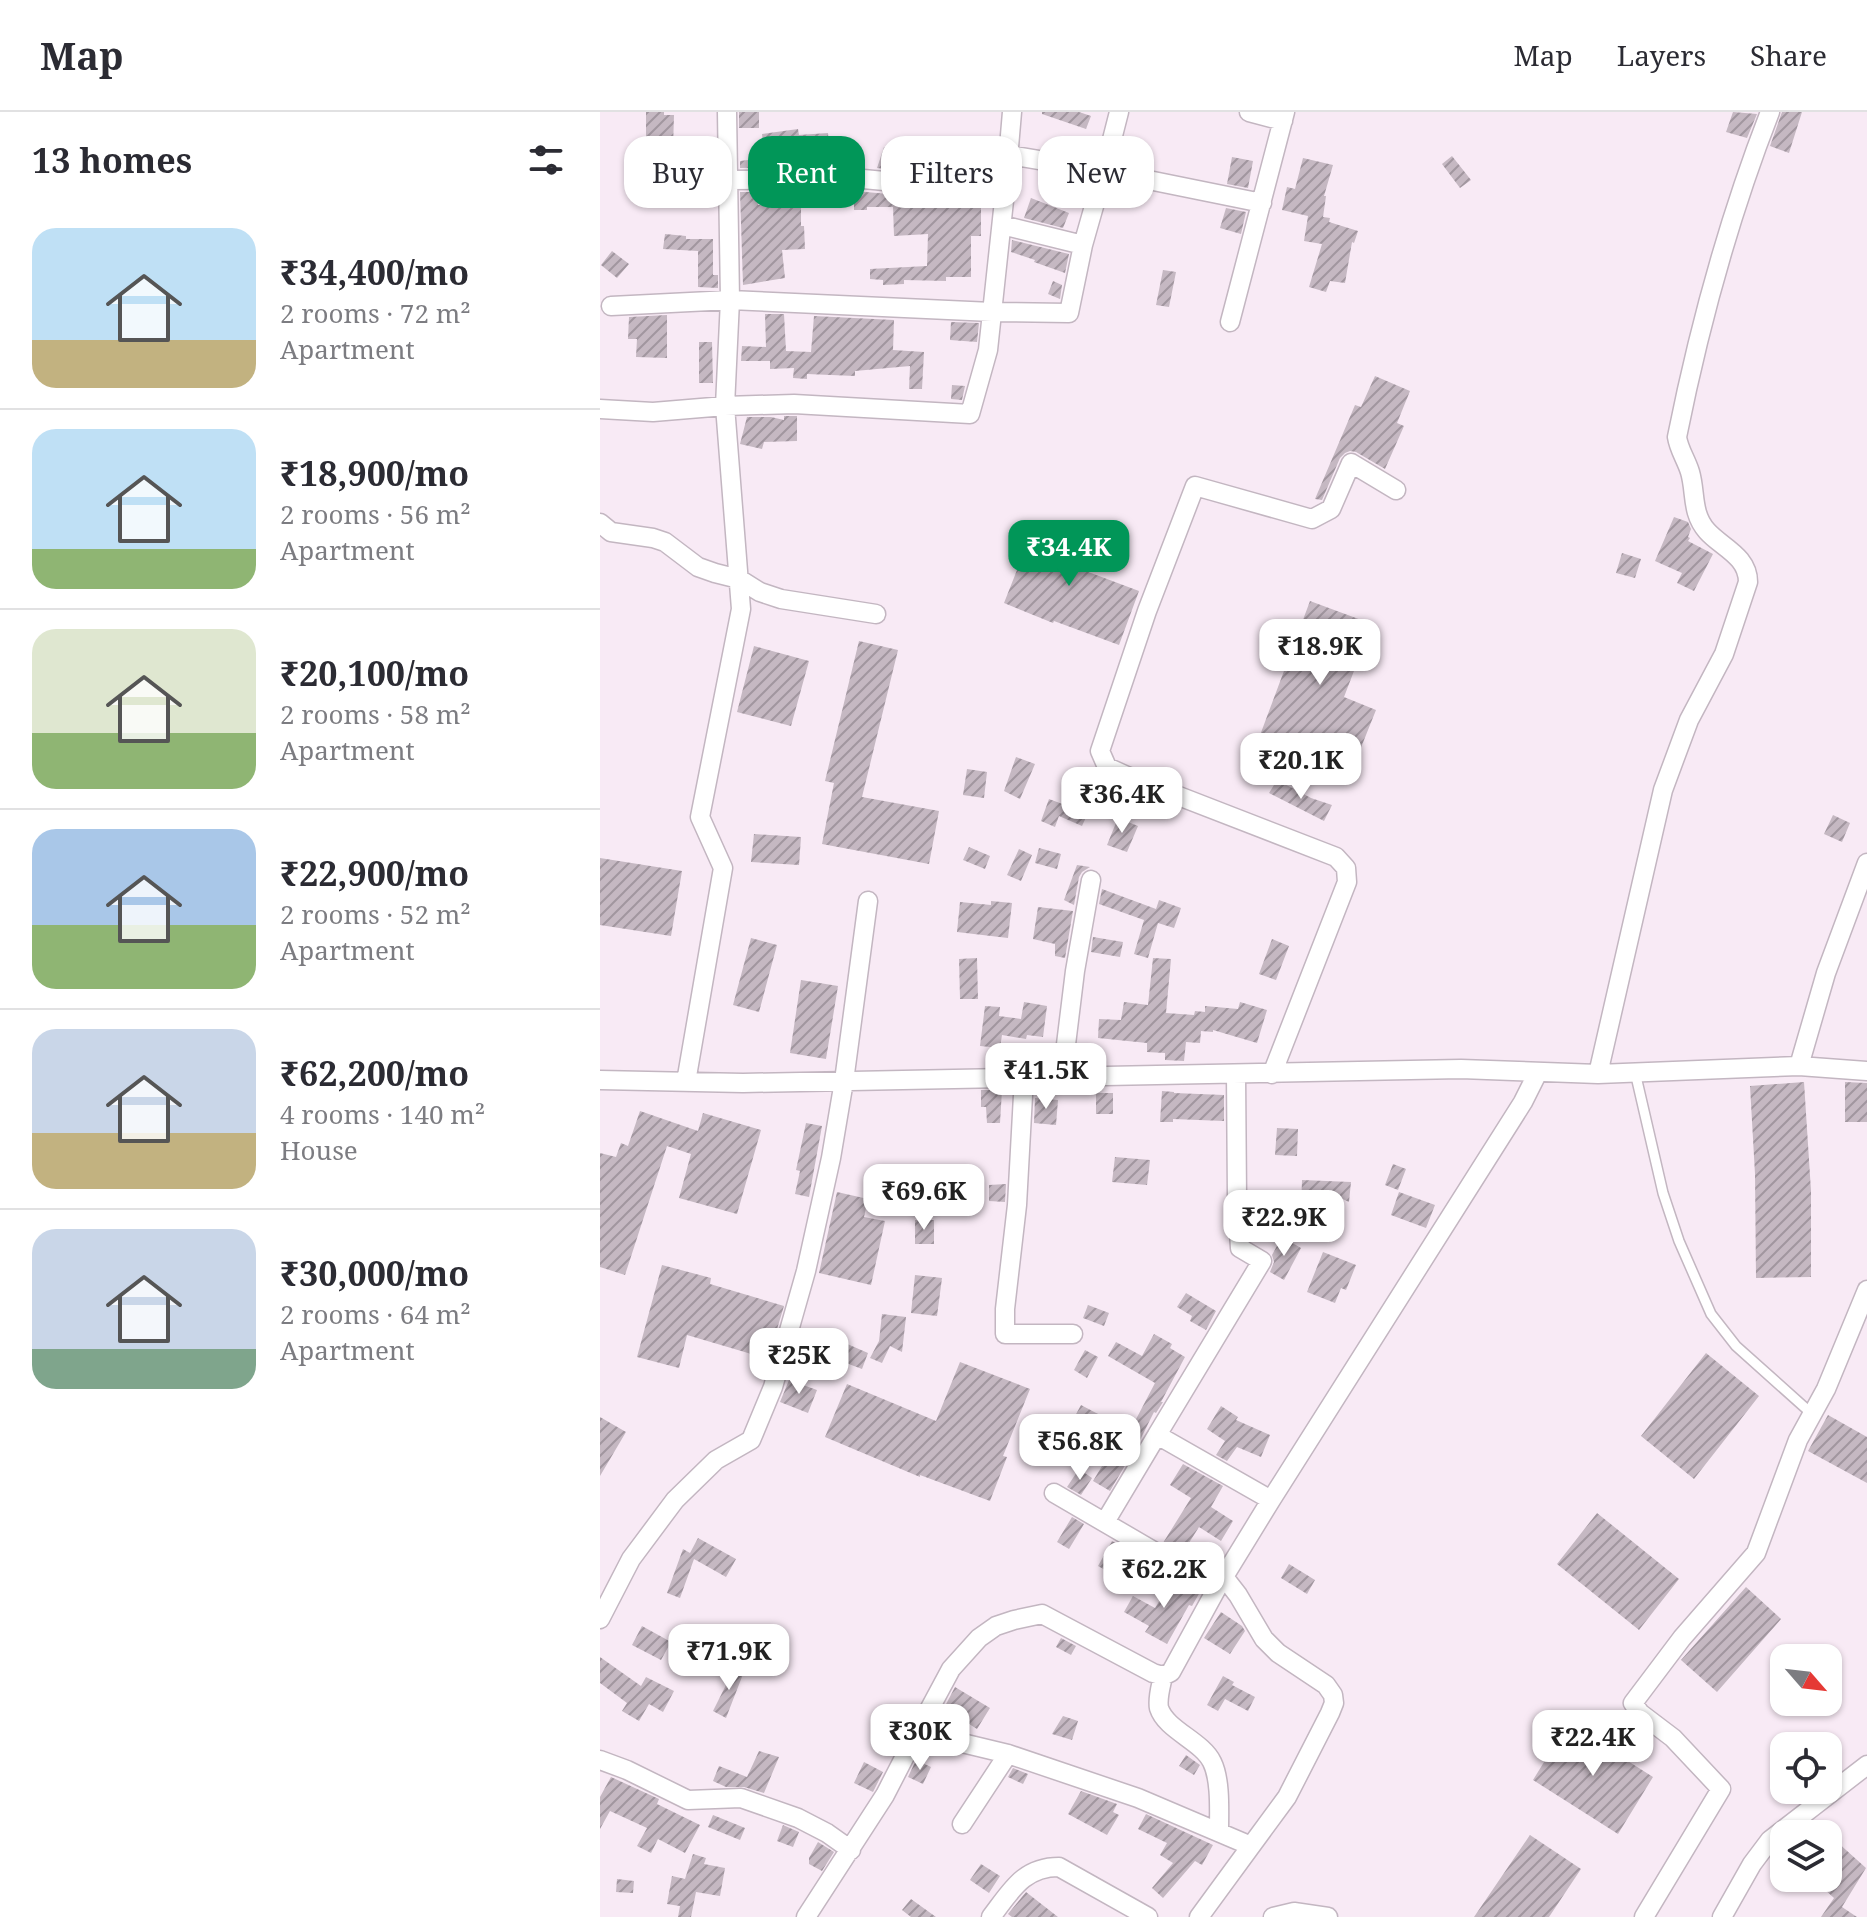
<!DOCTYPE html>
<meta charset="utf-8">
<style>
body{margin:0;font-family:"Noto Serif",serif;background:#f2f2f3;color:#2b2b33;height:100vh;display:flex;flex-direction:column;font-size:30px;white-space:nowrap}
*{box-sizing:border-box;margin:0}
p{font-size:26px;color:#7c7c81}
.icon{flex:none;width:44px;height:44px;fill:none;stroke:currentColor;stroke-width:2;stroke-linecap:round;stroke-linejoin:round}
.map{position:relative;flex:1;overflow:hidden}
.sheet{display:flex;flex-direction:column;background:#fff;width:600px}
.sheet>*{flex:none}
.guide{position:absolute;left:24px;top:24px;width:760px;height:72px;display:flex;gap:16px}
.needle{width:52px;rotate:118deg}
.tools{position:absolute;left:1170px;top:1532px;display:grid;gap:16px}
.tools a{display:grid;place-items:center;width:72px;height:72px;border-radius:16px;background:#fff;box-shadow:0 2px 6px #0004;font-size:40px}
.price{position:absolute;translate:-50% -68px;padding:0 18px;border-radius:16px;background:#fff;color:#222;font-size:26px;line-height:52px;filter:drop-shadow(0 2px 4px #0008)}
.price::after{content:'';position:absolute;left:50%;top:48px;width:24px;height:18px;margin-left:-12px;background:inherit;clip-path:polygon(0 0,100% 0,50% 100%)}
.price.selected{background:#019658;color:#fff}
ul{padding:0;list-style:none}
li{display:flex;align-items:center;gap:24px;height:200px;padding:0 32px}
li+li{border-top:2px solid #e1e1e2}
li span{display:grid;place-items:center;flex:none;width:224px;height:160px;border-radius:24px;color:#555}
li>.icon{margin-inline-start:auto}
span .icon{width:96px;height:96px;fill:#fffc;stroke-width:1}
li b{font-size:34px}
h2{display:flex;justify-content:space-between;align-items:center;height:96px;padding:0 32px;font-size:34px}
.chip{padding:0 28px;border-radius:24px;background:#fff;box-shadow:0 2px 6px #0004;font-size:28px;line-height:72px}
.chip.selected{background:#019658;color:#fff}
header{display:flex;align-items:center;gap:48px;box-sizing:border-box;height:112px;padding:0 40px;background:#fff;border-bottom:2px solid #e1e1e2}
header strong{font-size:38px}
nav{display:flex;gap:44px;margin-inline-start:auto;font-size:28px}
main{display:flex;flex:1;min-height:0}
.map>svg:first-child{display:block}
.building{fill:url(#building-hatch)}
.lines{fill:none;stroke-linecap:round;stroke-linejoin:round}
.lane-casing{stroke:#c3b6c1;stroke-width:12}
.street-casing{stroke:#c3b6c1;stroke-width:21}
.lane{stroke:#fff;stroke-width:9}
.street{stroke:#fff;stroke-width:18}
</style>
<header>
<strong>Map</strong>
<nav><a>Map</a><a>Layers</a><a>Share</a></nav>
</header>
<main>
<section class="sheet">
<h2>13 homes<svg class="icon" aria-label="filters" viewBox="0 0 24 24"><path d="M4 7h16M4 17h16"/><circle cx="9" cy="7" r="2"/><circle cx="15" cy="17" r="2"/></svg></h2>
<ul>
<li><span style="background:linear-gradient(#bfe0f5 70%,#c2b280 0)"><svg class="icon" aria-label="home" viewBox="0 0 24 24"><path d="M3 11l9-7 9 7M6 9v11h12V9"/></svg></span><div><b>₹34,400/mo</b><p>2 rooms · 72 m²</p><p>Apartment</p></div></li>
<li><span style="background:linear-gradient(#bfe0f5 75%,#8fb573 0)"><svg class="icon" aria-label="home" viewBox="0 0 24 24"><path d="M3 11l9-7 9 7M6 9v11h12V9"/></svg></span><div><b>₹18,900/mo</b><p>2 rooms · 56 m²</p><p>Apartment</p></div></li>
<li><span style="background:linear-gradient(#dfe7d0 65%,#8fb573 0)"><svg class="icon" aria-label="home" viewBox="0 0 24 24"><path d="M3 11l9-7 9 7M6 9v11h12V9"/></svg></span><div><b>₹20,100/mo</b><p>2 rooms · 58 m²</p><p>Apartment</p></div></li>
<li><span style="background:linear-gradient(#a9c7e8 60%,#8fb573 0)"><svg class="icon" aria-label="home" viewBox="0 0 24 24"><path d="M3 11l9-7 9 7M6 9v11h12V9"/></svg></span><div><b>₹22,900/mo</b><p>2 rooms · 52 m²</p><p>Apartment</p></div></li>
<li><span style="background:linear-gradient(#c9d6e8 65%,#c2b280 0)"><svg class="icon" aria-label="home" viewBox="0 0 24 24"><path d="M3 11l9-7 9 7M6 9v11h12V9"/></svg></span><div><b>₹62,200/mo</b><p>4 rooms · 140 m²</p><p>House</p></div></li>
<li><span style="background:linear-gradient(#c9d6e8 75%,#7fa58c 0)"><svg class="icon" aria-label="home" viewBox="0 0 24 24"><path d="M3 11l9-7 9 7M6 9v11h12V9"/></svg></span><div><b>₹30,000/mo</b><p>2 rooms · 64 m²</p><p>Apartment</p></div></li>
</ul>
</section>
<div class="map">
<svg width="1267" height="1805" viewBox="0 0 1267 1805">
<defs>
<pattern id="building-hatch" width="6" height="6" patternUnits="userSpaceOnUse" patternTransform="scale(2)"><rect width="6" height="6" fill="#c5b8c2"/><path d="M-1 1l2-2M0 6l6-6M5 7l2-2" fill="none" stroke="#a1969f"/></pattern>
</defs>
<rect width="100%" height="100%" fill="#f8eaf5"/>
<path class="building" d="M 46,0 L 64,0 L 64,3 L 74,3 L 73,36 L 46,36 Z
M 139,0 L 159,0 L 159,16 L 139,16 Z
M 442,0 L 479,0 L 491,4 L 486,17 L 442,2 Z
M 1133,0 L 1157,2 L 1147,26 L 1126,20 Z
M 1182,0 L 1202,0 L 1189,41 L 1170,34 Z
M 198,17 L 199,23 L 228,21 L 230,45 L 202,48 L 203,55 L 140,56 L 140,49 L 165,46 L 162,22 Z
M 284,35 L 300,39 L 294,58 L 277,56 Z
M 372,37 L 390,38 L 389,50 L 385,50 L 384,62 L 371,62 Z
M 852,44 L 871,68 L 860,76 L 842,52 Z
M 632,45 L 653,49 L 648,76 L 627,72 Z
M 703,46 L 733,53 L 724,84 L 726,84 L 723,105 L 730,106 L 729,110 L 758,119 L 754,131 L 752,130 L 745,171 L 730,169 L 726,180 L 709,175 L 722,132 L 704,129 L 708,104 L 682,98 L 687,75 L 695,77 Z
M 75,63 L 75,77 L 47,78 L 48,64 Z
M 460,64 L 483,68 L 479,79 L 457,72 Z
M 514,73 L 530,77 L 526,93 L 510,89 Z
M 254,79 L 381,90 L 381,124 L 371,124 L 371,165 L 346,165 L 346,169 L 304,168 L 304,172 L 283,173 L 283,168 L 270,167 L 270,157 L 327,154 L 328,122 L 294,124 L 293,95 L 267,95 L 267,98 L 254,98 Z
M 140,80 L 157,80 L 158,93 L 201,93 L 201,114 L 204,114 L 205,137 L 182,138 L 185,166 L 143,173 Z
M 431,86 L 469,101 L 463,116 L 424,106 Z
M 626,96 L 646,100 L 641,122 L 620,116 Z
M 65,122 L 86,124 L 86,127 L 113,127 L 113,163 L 118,163 L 118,176 L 98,175 L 98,139 L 63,137 Z
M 412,128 L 469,142 L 465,161 L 434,150 L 435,148 L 411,140 Z
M 12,139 L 29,152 L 17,166 L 1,153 Z
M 563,158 L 576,160 L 569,195 L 556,193 Z
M 453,169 L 462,173 L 460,187 L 448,182 Z
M 165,202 L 184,202 L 186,239 L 211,240 L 214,204 L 294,208 L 293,238 L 324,240 L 322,277 L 309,277 L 310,254 L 255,259 L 255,264 L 207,262 L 207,267 L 193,266 L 194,256 L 170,257 L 170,249 L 141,249 L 142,234 L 166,235 Z
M 67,203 L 67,246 L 36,245 L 37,227 L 28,227 L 29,205 Z
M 351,210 L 379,211 L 377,230 L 350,228 Z
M 99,230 L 112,230 L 113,271 L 99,271 Z
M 775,264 L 810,279 L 797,311 L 804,314 L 785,357 L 756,340 L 750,339 L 745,341 L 740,346 L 722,388 L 715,387 L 755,293 L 761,295 Z
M 352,273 L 365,274 L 362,288 L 351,287 Z
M 184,304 L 197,304 L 197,329 L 164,330 L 162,337 L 140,332 L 147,305 L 171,305 L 184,308 Z
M 1074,405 L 1088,410 L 1091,417 L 1088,425 L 1090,426 L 1088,429 L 1113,442 L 1094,479 L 1077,471 L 1082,461 L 1055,449 Z
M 436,410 L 485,429 L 475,455 L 539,479 L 519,533 L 454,509 L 453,511 L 404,491 Z
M 1022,441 L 1041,447 L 1035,466 L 1016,461 Z
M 710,489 L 772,512 L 744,585 L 776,598 L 760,638 L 729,626 L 720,649 L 659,626 Z
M 259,529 L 298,538 L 262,685 L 339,699 L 329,752 L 222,732 L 234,671 L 225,669 Z
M 154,534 L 209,549 L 191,614 L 137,600 Z
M 416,645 L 435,652 L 420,687 L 404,679 Z
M 367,657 L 387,660 L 384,686 L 363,683 Z
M 677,668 L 711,686 L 732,693 L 724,709 L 669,681 Z
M 481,685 L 493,690 L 482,714 L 459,704 L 455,715 L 441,709 L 449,687 L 476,697 Z
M 1233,703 L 1250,711 L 1242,730 L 1224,722 Z
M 518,706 L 538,714 L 527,740 L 507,733 Z
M 154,722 L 201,725 L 199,753 L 151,750 Z
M 369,735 L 390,744 L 385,757 L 363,748 Z
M 439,736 L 461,742 L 457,757 L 435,751 Z
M 419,737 L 432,743 L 421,769 L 407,763 Z
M 0,746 L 82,759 L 71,824 L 0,813 Z
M 477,753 L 490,755 L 482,760 L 479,765 L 474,793 L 464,788 Z
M 502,777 L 556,797 L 559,788 L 581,796 L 574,816 L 558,811 L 548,846 L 534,842 L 544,808 L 499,792 Z
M 391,789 L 412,791 L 408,826 L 357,820 L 360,790 L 391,793 Z
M 438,795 L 473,799 L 465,846 L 455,844 L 455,832 L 433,827 Z
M 493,825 L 523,830 L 520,845 L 491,840 Z
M 151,826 L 177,833 L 159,900 L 133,893 Z
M 672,827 L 689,834 L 676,868 L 659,862 Z
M 377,846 L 378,887 L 360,887 L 359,847 Z
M 553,846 L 571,847 L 566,901 L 594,903 L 595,899 L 605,900 L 605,894 L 638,897 L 640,890 L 667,898 L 657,931 L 613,918 L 613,920 L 601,919 L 600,931 L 586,930 L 584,949 L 565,948 L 565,941 L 547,940 L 547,931 L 498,926 L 499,907 L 521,908 L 524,890 L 548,893 Z
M 201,868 L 238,874 L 226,947 L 190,941 Z
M 424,890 L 447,894 L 443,925 L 427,923 L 426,927 L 402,923 L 400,936 L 380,934 L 385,894 L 400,895 L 399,904 L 421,907 Z
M 1204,970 L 1211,1079 L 1211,1165 L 1156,1166 L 1155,1062 L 1150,974 Z
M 1245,970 L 1267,971 L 1267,1010 L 1245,1010 Z
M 381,978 L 402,978 L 400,1011 L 387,1011 L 386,995 L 381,995 Z
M 562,979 L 574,980 L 574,981 L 624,983 L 624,1009 L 573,1007 L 573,1010 L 560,1010 Z
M 496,981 L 513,981 L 513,1002 L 496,1002 Z
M 435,986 L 458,988 L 456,1013 L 434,1011 Z
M 40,999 L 98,1019 L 103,1001 L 161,1018 L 137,1102 L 79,1086 L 91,1042 L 67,1034 L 25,1163 L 0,1155 L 0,1041 L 16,1045 L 21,1031 L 28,1034 Z
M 206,1011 L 222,1014 L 209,1085 L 195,1082 L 200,1059 L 196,1058 Z
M 677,1016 L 698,1017 L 697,1044 L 675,1043 Z
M 515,1045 L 550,1048 L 547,1073 L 512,1070 Z
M 793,1052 L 806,1057 L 798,1078 L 785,1073 Z
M 702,1068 L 751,1070 L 749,1090 L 730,1081 L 721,1099 L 701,1098 Z
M 406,1072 L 405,1090 L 389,1089 L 389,1073 Z
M 237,1080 L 268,1087 L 264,1105 L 285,1109 L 271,1173 L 219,1161 Z
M 799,1080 L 835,1093 L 826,1116 L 791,1103 Z
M 315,1108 L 334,1108 L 334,1132 L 315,1132 Z
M 682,1125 L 701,1136 L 684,1168 L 670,1160 L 674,1150 L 672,1143 Z
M 723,1140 L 756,1153 L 746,1178 L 741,1176 L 735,1191 L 707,1180 Z
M 62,1153 L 111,1166 L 110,1172 L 184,1194 L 168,1247 L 87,1223 L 79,1256 L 37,1245 Z
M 315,1163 L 342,1166 L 337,1204 L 311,1201 Z
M 586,1181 L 616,1199 L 606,1218 L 590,1209 L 592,1204 L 577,1195 Z
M 488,1193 L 509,1201 L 504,1214 L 483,1206 Z
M 282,1202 L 306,1205 L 302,1240 L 290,1234 L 282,1251 L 270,1246 L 279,1229 Z
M 554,1222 L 572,1232 L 570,1236 L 585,1245 L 561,1290 L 563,1290 L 556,1301 L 554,1300 L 540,1328 L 510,1379 L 493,1369 L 505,1349 L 508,1351 L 527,1323 L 525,1321 L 531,1309 L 534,1311 L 555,1271 L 508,1244 L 516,1230 L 542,1244 Z
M 245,1231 L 268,1241 L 262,1257 L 238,1248 Z
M 485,1238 L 498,1245 L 487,1266 L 474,1258 Z
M 1106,1241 L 1159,1284 L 1094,1367 L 1041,1324 Z
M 360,1250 L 430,1277 L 403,1344 L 407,1345 L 390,1389 L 320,1363 L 320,1365 L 225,1325 L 247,1272 L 336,1309 Z
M 189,1268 L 217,1278 L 208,1301 L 180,1290 Z
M 481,1293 L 498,1302 L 492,1315 L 474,1306 Z
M 621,1294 L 638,1305 L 636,1308 L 670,1323 L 661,1345 L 637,1335 L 627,1349 L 616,1343 L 625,1329 L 607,1317 Z
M 1228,1303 L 1267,1325 L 1267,1371 L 1208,1339 Z
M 0,1305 L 26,1320 L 0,1364 Z
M 583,1352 L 623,1374 L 611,1395 L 633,1409 L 621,1429 L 599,1415 L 582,1442 L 563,1431 L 591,1386 L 570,1373 Z
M 479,1357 L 492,1366 L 481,1383 L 467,1375 Z
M 997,1401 L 1079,1467 L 1039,1518 L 957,1452 Z
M 472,1405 L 484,1412 L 469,1437 L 457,1430 Z
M 98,1426 L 136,1447 L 126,1465 L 94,1447 L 80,1486 L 67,1481 L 83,1437 L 90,1441 Z
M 512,1429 L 530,1439 L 516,1464 L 498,1454 Z
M 689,1452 L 715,1468 L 707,1482 L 681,1466 Z
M 574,1465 L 600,1480 L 592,1494 L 589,1493 L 567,1532 L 545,1520 L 549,1514 L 524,1500 L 533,1484 L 555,1496 Z
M 1146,1475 L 1181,1507 L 1117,1580 L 1081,1548 Z
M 621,1500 L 642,1514 L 645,1519 L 630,1542 L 604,1526 Z
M 42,1514 L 71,1530 L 61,1548 L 32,1533 Z
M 461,1526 L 476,1534 L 471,1543 L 456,1535 Z
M 0,1545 L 41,1574 L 46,1565 L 74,1579 L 63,1600 L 49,1592 L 39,1609 L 22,1599 L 27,1591 L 0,1571 Z
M 136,1553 L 145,1557 L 126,1606 L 113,1599 Z
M 623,1564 L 634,1570 L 632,1573 L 655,1585 L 648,1599 L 625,1587 L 618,1599 L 607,1593 Z
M 355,1575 L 390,1596 L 377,1617 L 344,1596 Z
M 463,1604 L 478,1609 L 472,1628 L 452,1622 Z
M 968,1611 L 1053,1665 L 1018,1722 L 933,1668 Z
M 159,1639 L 179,1645 L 164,1681 L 144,1675 L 126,1675 L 113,1669 L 119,1654 L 147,1665 Z
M 586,1643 L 600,1653 L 594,1663 L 579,1654 Z
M 316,1648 L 331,1655 L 323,1672 L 308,1665 Z
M 264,1650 L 283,1660 L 273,1680 L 254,1671 Z
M 413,1656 L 428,1662 L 423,1672 L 408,1665 Z
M 11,1665 L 59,1687 L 57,1692 L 100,1713 L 85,1741 L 58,1727 L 51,1741 L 37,1734 L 47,1716 L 10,1699 L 0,1717 L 0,1685 Z
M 481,1679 L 517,1692 L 513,1700 L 519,1703 L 507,1723 L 468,1702 Z
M 546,1702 L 613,1733 L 602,1753 L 595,1749 L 563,1786 L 552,1776 L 573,1751 L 560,1743 L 567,1731 L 538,1717 Z
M 113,1703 L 145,1716 L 140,1728 L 108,1715 Z
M 183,1713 L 199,1720 L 193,1735 L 177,1729 Z
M 930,1723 L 981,1757 L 949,1805 L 874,1805 Z
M 1236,1729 L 1266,1756 L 1242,1795 L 1257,1805 L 1221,1805 L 1234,1786 L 1212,1766 L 1228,1766 L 1228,1738 Z
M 218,1730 L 234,1740 L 222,1759 L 209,1752 L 209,1746 Z
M 93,1742 L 106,1746 L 104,1752 L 125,1756 L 120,1784 L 96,1780 L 91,1805 L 78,1805 L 80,1794 L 67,1792 L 72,1764 L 85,1767 Z
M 381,1752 L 400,1764 L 389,1781 L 370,1768 Z
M 17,1767 L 34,1769 L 33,1781 L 16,1780 Z
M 426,1780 L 458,1805 L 412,1805 L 408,1802 Z
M 311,1787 L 336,1805 L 311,1805 L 302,1798 Z"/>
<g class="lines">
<defs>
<path id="lane" d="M 1035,960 L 1063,1081 L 1079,1129 L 1111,1202 L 1136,1234 L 1212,1302"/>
<path id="street" d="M 649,0 L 683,9
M 409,43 L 504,59 L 662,91
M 406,70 L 412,0
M 402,113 L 483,133
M 11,194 L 130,188 L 392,200 L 469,201 L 483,133 L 504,59 L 519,0
M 630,210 L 685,0
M 0,297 L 53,300 L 125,294 L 194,292 L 370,302 L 388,238 L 406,70 L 381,78 L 263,67 L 129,68
M 0,411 L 11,420 L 53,426 L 65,430 L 98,455 L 115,461 L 139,467 L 160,480 L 181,487 L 276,502
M 1199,954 L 1226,861 L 1267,751
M 636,962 L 637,1086 L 640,1136 L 662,1149 L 557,1323 L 671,1388
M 672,962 L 747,770 L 746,756 L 736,745 L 527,664 L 507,655 L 500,639 L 547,499 L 595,374 L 712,407 L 731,397 L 751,351 L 796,378
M 998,962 L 1063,678 L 1089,608 L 1124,542 L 1148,470 C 1148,444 1121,435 1107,419 C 1091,401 1096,380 1090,360 C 1086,347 1079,338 1077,325 C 1099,215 1129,105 1170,0
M 424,965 L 417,1093 L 405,1197 L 405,1222 L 473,1222
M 462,965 L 475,859 L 491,768
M 0,968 L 143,971 L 861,957 L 998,962 L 1199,954 L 1267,959
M 86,970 L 123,756 L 100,705 L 141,497 L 125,294 L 130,188 L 127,0
M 454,1381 L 617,1476
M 505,1410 L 557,1323
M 624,1465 L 638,1483 L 664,1527 L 678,1541 L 726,1573 L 733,1583 L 734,1591 L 730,1601 L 687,1685 L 651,1734
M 0,1507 L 31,1447 L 75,1388 L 116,1348 L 151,1328 L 173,1275 L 206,1159 L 231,1046 L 244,969 L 268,789
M 563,1564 C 561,1574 557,1586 559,1596 C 566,1618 602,1629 612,1650 C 621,1668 619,1700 619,1720
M 321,1613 L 351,1557 L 379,1526 L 396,1514 L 414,1508 L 442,1502 L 553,1561 L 563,1564 L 571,1560 L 617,1476 L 671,1388 L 923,990 L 938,960
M 0,1648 L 27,1658 L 88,1688 L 141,1686 L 198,1706 L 227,1721 L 251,1738
M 362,1712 L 408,1642
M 206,1805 L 285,1683 L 321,1613 L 358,1630 L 408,1642 L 538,1686 L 651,1734 L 599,1805
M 391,1805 C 411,1779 423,1755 459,1755 L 548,1805
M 673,1805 L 694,1800 L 728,1805
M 1044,1805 L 1121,1677 L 1073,1626 L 1040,1601 L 1033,1591 L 1082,1526 L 1156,1441 L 1198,1328 L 1226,1277 L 1267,1178
M 1122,1805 L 1152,1752 L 1170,1728 L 1267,1653"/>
</defs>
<use href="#lane" class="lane-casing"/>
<use href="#street" class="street-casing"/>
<use href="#lane" class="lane"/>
<use href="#street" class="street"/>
</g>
</svg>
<div class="tools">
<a><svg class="needle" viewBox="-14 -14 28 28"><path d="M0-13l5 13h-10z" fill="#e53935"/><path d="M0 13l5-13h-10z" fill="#7c7c81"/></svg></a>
<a><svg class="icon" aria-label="locate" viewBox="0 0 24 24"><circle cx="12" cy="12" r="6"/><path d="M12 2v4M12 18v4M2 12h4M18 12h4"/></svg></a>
<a><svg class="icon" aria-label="layers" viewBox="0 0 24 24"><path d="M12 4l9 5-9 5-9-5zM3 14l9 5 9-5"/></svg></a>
</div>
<b class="price selected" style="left:469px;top:476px">₹34.4K</b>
<b class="price" style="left:720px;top:575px">₹18.9K</b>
<b class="price" style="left:701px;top:689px">₹20.1K</b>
<b class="price" style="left:522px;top:723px">₹36.4K</b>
<b class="price" style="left:446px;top:999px">₹41.5K</b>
<b class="price" style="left:324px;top:1120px">₹69.6K</b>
<b class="price" style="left:684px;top:1146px">₹22.9K</b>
<b class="price" style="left:199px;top:1284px">₹25K</b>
<b class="price" style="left:480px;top:1370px">₹56.8K</b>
<b class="price" style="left:564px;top:1498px">₹62.2K</b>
<b class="price" style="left:129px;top:1580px">₹71.9K</b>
<b class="price" style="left:320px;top:1660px">₹30K</b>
<b class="price" style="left:993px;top:1666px">₹22.4K</b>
<div class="guide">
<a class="chip">Buy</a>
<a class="chip selected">Rent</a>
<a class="chip">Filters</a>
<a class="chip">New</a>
</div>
</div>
</main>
